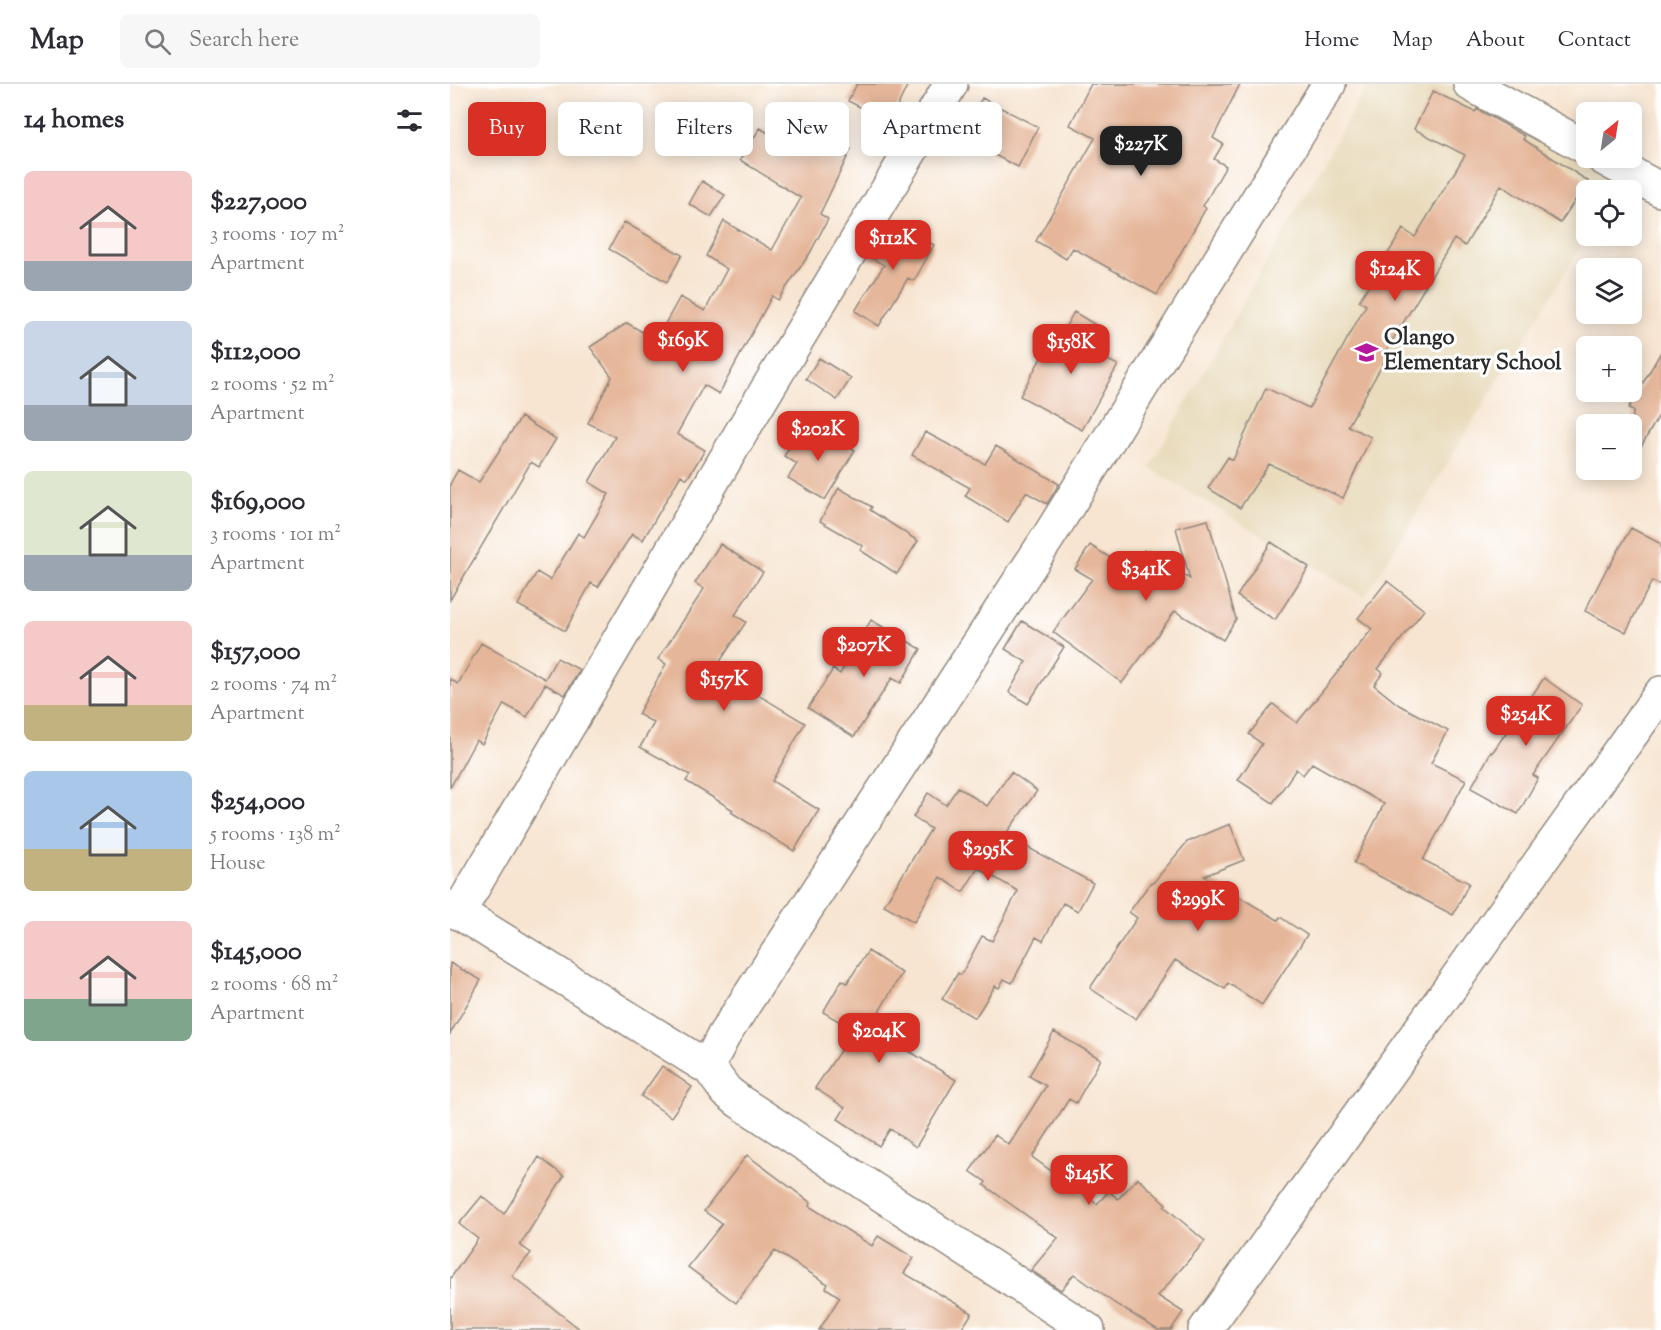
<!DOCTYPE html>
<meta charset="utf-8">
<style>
body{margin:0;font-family:"Sorts Mill Goudy",serif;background:#f7f7f7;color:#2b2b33;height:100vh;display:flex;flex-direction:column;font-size:22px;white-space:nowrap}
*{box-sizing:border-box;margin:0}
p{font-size:20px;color:#7c7c81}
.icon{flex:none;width:33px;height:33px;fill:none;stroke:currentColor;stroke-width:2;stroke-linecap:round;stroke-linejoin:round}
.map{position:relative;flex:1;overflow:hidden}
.drawer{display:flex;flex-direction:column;background:#fff;width:450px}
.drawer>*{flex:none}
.top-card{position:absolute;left:18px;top:18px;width:570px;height:54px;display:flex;gap:12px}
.needle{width:39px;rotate:30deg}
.buttons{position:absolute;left:1126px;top:18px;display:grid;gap:12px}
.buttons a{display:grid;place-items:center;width:66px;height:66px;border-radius:9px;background:#fff;box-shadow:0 3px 15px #0003;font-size:30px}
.price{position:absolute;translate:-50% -51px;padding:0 14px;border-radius:12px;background:#d93025;color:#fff;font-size:20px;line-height:39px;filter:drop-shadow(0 2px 3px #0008)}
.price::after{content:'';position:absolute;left:50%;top:36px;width:18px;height:14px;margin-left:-9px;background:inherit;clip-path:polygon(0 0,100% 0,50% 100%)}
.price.selected{background:#222;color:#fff}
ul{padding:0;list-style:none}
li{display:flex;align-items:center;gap:18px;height:150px;padding:0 24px}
li span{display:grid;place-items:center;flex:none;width:168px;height:120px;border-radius:9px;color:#555}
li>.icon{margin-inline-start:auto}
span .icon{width:72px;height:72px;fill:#fffc;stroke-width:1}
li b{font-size:26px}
h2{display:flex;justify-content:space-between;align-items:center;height:72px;padding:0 24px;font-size:26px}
.pill{padding:0 21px;border-radius:9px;background:#fff;box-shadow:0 3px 15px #0003;font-size:21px;line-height:54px}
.pill.selected{background:#d93025;color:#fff}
header{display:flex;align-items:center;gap:36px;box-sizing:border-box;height:84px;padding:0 30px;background:#fff;border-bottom:2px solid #e1e1e2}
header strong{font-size:28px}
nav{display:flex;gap:33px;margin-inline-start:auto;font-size:21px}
.search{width:420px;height:54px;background:#f7f7f7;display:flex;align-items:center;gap:15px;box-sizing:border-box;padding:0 21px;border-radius:9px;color:#7c7c81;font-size:22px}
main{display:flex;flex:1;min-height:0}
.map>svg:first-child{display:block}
.built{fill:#e8daba}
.building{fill:#e5b699}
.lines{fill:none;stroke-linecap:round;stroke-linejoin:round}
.minor-casing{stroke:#91887e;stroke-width:36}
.minor{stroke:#fff;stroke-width:33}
.labels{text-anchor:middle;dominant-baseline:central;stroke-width:6;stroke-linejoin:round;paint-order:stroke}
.poi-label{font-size:22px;font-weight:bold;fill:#2b2b2b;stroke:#fff;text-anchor:start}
</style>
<header>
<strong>Map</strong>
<div class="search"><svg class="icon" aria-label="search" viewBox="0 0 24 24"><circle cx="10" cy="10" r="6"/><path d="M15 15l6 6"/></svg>Search here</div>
<nav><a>Home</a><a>Map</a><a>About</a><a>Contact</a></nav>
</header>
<main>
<section class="drawer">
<h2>14 homes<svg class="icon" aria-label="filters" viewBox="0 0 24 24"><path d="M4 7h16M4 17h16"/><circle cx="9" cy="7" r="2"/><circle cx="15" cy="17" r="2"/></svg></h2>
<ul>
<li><span style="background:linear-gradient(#f6c9c9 75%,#9aa5b1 0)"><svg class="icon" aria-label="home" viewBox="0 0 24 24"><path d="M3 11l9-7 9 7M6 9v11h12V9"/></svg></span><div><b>$227,000</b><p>3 rooms · 107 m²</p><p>Apartment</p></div></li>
<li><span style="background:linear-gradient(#c9d6e8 70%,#9aa5b1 0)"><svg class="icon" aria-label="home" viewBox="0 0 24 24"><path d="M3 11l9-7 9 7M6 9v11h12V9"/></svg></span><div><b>$112,000</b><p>2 rooms · 52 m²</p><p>Apartment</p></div></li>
<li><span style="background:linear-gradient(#dfe7d0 70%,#9aa5b1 0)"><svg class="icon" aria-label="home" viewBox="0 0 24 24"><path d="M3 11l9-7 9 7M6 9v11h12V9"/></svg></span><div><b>$169,000</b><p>3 rooms · 101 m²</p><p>Apartment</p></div></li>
<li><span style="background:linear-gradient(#f6c9c9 70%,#c2b280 0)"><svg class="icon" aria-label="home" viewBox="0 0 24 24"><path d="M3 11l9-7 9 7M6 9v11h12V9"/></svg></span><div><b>$157,000</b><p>2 rooms · 74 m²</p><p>Apartment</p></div></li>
<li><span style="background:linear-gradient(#a9c7e8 65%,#c2b280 0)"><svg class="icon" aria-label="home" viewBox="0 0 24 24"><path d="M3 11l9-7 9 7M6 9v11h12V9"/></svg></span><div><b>$254,000</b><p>5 rooms · 138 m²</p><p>House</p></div></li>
<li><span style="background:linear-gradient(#f6c9c9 65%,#7fa58c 0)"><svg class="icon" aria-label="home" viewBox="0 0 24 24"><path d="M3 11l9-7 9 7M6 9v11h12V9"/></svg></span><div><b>$145,000</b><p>2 rooms · 68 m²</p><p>Apartment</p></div></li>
</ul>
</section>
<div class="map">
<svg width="1211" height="1246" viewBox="0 0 1211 1246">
<rect width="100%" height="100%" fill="#fff"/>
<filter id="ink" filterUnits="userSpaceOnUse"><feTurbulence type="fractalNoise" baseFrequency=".0167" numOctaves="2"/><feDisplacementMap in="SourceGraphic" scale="12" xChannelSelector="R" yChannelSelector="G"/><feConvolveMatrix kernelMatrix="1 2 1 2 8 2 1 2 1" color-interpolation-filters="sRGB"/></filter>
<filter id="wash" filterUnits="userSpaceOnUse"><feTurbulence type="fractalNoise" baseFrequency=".008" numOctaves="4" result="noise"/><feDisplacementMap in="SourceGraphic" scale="24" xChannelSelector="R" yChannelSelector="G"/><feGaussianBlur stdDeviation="1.35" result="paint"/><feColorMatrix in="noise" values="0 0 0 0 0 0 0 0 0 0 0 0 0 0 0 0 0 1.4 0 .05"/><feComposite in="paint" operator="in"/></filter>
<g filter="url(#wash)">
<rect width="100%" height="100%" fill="#f7e5d1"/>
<path class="built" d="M 918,0 L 1011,0 L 1173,96 L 1166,106 L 1137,106 L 1138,152 L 915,513 L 699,384 Z"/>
<g id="blocks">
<path class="building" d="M 407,0 L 458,0 L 440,38 L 398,17 Z
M 641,0 L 790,0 L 763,54 L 773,60 L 764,75 L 776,82 L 753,122 L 756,124 L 707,211 L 623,164 L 616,175 L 586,157 L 645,54 L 620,41 Z
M 983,7 L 1025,28 L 1027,25 L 1075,52 L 1073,55 L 1138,97 L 1110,139 L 1051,101 L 1015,162 L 1004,155 L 933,272 L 936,274 L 898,342 L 921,353 L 893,414 L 819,380 L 790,424 L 758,404 L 778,373 L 783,376 L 816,304 L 859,324 L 916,221 L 909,217 L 953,145 L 965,153 L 1015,71 L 964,45 Z
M 532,14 L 588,43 L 568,83 L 511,54 Z
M 310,44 L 350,68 L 356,54 L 378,65 L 383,56 L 401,65 L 370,130 L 378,135 L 360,169 L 328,216 L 322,212 L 269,310 L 254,301 L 227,350 L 255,366 L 237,395 L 231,391 L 193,456 L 182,450 L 148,503 L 141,499 L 115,547 L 68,521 L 87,488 L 100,496 L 128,449 L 134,453 L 159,410 L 139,398 L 165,353 L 138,339 L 162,293 L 140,263 L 177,239 L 206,256 L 230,213 L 255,227 L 277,185 L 256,172 L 274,137 L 322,166 L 351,114 L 290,76 Z
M 252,97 L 275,111 L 261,133 L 239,120 Z
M 174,138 L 232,171 L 217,198 L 159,165 Z
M 449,141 L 484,161 L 464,197 L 458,194 L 429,242 L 405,227 L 434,181 L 419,173 L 433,149 L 442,154 Z
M 624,228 L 654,246 L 641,268 L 668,281 L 632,346 L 570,312 L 592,272 L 597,275 Z
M 1211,268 L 1211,328 L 1182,378 L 1183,327 L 1178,325 Z
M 369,274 L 401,294 L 387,316 L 356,295 Z
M 71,333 L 106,355 L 89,383 L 81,378 L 0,516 L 0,400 L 8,386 L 29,398 Z
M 367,344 L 405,366 L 375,416 L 338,394 L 347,380 L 334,372 L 347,350 L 360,358 Z
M 475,348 L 535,380 L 546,362 L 609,400 L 597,420 L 576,408 L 558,438 L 515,412 L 520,404 L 462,371 Z
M 389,404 L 422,423 L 420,426 L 468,457 L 447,490 L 410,466 L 413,462 L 370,437 Z
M 758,436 L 786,535 L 773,556 L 725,527 L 672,599 L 603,548 L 642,495 L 625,485 L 640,461 L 681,487 L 694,466 L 740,495 L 726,444 Z
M 1181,444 L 1211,460 L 1211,501 L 1202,497 L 1176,548 L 1135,527 L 1158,482 L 1159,483 Z
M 821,458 L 859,483 L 825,536 L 787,512 Z
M 270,460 L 313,488 L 285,531 L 296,538 L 265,585 L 355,639 L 322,697 L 369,726 L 344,767 L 281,728 L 283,726 L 236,697 L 240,691 L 190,663 L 204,639 L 188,630 L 216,580 L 208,575 L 254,505 L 245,499 Z
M 937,497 L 974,526 L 928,585 L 933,589 L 924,601 L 949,621 L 998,647 L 981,679 L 1016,696 L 973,776 L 1019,799 L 1003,831 L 904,779 L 934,720 L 862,679 L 853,691 L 846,685 L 823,719 L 788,696 L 812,660 L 799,650 L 823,620 L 847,639 L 922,545 L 908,534 Z
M 421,536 L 471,565 L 451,599 L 442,594 L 404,653 L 358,624 L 383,585 L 390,590 Z
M 572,537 L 614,563 L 578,620 L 559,608 L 576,578 L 555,565 Z
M 31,559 L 95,595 L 107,574 L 130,586 L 115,611 L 95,600 L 77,633 L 54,620 L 32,660 L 26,656 L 0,704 L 0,595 L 8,600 Z
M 1094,594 L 1132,621 L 1083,691 L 1088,694 L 1068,730 L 1021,704 L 1041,668 L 1042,669 Z
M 561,688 L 587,707 L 555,751 L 643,799 L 628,827 L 613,819 L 593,857 L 586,853 L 562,899 L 554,895 L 549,904 L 545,902 L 525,934 L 492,915 L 508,889 L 511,891 L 532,852 L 542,857 L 568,807 L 528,784 L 513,808 L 490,793 L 464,838 L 434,821 L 481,745 L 463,733 L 478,709 L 496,721 L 508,703 L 537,722 Z
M 780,740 L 794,776 L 754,792 L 828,836 L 830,833 L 857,851 L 812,921 L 778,899 L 775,905 L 725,876 L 686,935 L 640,904 L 687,834 L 679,828 L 701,798 L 703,799 L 737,758 Z
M 418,867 L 452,889 L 420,943 L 506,996 L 466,1063 L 440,1045 L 429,1062 L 388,1035 L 395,1024 L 365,1004 L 404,946 L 373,928 L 392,896 L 397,899 Z
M 0,879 L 31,896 L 0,950 Z
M 604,948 L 651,975 L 626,1019 L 619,1015 L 582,1073 L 647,1120 L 659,1107 L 668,1115 L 688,1094 L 716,1120 L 714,1122 L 755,1157 L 708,1212 L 733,1228 L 721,1246 L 708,1246 L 664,1219 L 624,1190 L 611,1206 L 581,1186 L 608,1154 L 534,1101 L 536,1098 L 520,1087 L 545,1051 L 559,1061 L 596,1002 L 579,992 Z
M 212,982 L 242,1003 L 221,1033 L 191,1012 Z
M 297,1071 L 361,1119 L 359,1122 L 422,1162 L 428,1152 L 464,1174 L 454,1189 L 522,1229 L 511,1246 L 369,1246 L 390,1213 L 376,1204 L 378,1200 L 325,1167 L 286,1219 L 238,1183 L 272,1140 L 254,1127 Z
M 89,1073 L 114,1092 L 70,1161 L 81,1169 L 62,1192 L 131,1246 L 0,1246 L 0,1195 L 28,1155 L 9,1140 L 32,1112 L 54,1130 Z"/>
</g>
</g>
<g filter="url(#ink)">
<use href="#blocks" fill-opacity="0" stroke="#91887e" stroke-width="1.5"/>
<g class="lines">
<defs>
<path id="minor" d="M 1020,0 L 1137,64
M 1153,74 L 1211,106
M 0,823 L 260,985 L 276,1007 L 290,1018 L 638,1246
M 8,829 L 301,332 L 501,0
M 260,985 L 261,976 L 274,951 L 599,452 L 879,0
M 755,1246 L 1211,609"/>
</defs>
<use href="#minor" class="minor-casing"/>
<use href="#minor" class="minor"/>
</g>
</g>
<defs>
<symbol id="school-bare" viewBox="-9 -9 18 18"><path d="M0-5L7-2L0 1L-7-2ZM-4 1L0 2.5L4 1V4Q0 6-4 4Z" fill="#b5179e" stroke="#fff" stroke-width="2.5" paint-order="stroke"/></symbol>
</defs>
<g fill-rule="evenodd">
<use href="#school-bare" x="900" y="252" width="33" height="33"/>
</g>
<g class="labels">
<g class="poi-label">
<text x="934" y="255">Olango<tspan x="934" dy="25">Elementary School</tspan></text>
</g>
</g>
</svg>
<div class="buttons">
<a><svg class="needle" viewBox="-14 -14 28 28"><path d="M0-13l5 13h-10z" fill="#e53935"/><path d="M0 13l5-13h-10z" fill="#7c7c81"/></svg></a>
<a><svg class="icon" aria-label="locate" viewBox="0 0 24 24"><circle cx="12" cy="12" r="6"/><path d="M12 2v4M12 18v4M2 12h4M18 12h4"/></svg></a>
<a><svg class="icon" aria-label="layers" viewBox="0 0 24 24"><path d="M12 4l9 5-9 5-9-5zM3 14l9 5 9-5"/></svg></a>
<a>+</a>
<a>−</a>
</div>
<b class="price selected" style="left:691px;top:93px">$227K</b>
<b class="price" style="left:443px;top:187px">$112K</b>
<b class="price" style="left:945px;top:218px">$124K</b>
<b class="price" style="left:233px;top:289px">$169K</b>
<b class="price" style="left:621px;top:291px">$158K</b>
<b class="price" style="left:368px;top:378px">$202K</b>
<b class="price" style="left:696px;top:518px">$341K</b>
<b class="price" style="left:414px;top:594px">$207K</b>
<b class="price" style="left:274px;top:628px">$157K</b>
<b class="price" style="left:1076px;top:663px">$254K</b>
<b class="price" style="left:538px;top:798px">$295K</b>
<b class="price" style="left:748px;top:848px">$299K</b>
<b class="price" style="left:429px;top:980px">$204K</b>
<b class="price" style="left:639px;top:1122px">$145K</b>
<div class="top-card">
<a class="pill selected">Buy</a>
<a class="pill">Rent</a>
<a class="pill">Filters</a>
<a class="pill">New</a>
<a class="pill">Apartment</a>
</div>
</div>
</main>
